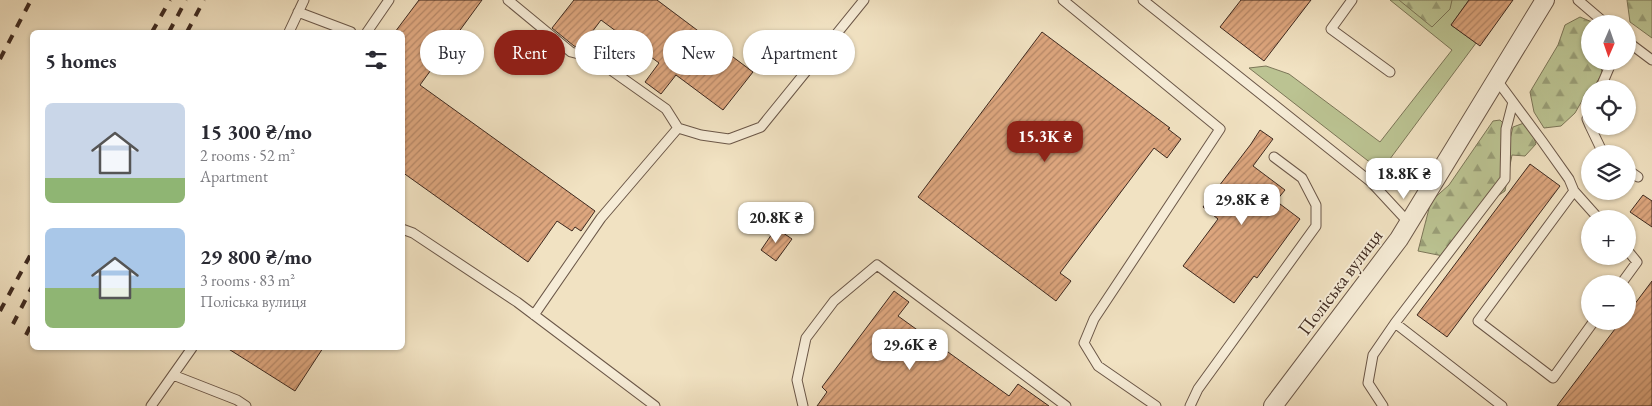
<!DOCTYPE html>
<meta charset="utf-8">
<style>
body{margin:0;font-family:"EB Garamond",serif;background:#f2f2f3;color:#2b2b33;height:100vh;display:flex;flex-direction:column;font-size:19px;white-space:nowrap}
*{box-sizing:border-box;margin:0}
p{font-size:16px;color:#7c7c81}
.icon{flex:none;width:28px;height:28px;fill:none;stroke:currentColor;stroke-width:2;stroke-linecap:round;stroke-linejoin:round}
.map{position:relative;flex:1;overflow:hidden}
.details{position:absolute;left:30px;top:30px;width:375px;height:320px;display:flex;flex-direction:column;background:#fff;border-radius:8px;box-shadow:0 1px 4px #0004}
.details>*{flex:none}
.banner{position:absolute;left:420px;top:30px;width:475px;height:45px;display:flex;gap:10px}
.needle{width:32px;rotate:182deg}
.tools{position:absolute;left:1581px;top:15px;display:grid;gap:10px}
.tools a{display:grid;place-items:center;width:55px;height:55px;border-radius:50%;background:#fff;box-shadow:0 1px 4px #0004;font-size:25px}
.price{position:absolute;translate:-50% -42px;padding:0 11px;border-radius:10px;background:#fff;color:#222;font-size:16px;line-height:32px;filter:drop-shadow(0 1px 2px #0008)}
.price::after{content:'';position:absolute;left:50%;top:30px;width:15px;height:11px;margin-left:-8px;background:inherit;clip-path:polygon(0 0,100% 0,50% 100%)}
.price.on{background:#8f2418;color:#fff}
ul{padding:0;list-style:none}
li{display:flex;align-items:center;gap:15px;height:125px;padding:0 15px}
li span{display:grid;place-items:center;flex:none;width:140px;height:100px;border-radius:8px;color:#555}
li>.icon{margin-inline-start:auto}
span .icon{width:60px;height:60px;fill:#fffc;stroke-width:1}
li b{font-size:21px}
h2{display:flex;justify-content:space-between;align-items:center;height:60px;padding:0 15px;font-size:21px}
.tag{padding:0 18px;border-radius:22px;background:#fff;box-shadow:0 1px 4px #0004;font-size:18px;line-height:45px}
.tag.on{background:#8f2418;color:#fff}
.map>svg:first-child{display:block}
.green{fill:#bbc392;stroke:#7c7658}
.forest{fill:url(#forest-firs);stroke:#7c7658}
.building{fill:url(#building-hatch);stroke:#3e291f}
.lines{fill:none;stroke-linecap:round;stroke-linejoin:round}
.lane-casing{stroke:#6b5748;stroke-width:11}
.street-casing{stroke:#6b5748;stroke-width:20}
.lane{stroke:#f6ecd7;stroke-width:9}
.street{stroke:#f6ecd7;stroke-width:18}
.rail{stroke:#3e291f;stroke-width:4;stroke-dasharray:9 9;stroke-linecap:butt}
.labels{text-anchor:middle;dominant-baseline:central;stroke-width:4;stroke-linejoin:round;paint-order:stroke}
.street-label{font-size:19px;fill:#3e291f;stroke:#f6ecd7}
</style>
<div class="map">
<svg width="1652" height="406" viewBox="0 0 1652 406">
<defs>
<pattern id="forest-firs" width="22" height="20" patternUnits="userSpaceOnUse" patternTransform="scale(1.25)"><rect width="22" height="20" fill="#bbc392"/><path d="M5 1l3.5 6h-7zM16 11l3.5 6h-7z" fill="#999e77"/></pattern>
<pattern id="building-hatch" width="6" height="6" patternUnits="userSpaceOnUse" patternTransform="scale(1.25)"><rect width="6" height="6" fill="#dda67e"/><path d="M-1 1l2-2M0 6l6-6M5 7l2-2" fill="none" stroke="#b58767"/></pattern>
</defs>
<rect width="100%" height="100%" fill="#f1e2c2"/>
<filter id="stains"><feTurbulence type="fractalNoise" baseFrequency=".004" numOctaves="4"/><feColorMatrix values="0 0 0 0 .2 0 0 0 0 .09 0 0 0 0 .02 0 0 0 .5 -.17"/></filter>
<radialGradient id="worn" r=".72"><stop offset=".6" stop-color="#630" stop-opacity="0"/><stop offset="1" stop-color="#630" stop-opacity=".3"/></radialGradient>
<path class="green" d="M 1390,0 L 1469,0 L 1451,25 L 1476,43 L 1381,171 L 1249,68 L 1266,66 L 1289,74 L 1380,142 L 1452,50 Z"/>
<path class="forest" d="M 1399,0 L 1452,0 L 1450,9 L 1432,27 Z
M 1627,0 L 1652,0 L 1652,38 L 1630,22 Z
M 1580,17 L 1597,24 L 1590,24 L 1590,61 L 1603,61 L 1601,66 L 1602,74 L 1593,88 L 1590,89 L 1590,92 L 1583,99 L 1575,113 L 1561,126 L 1544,128 L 1534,112 L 1530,92 L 1558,45 L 1565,25 Z
M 1500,120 L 1504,124 L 1509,143 L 1513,127 L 1524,123 L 1530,127 L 1536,144 L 1525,156 L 1512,155 L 1505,191 L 1477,210 L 1443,256 L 1418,251 L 1431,201 L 1449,185 L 1493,121 Z"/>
<path class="building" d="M 419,0 L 482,0 L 420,85 L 595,211 L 581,231 L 575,227 L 572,231 L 557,221 L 528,262 L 402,172 L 402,32 L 395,32 Z
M 574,0 L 657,0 L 753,72 L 723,110 L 676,75 L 661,94 L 645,82 L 659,63 L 601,20 L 580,48 L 574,46 L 552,28 Z
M 1241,0 L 1311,0 L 1264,61 L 1220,27 Z
M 1469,0 L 1513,0 L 1480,46 L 1451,25 Z
M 1042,32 L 1170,128 L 1168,129 L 1181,139 L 1167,158 L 1154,148 L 1060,273 L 1071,281 L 1056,301 L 918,197 Z
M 1260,130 L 1273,139 L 1253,166 L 1285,190 L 1276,201 L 1300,219 L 1257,278 L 1254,276 L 1234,303 L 1183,266 L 1218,219 L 1203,207 L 1251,144 Z
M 1530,164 L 1560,186 L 1447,337 L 1417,315 Z
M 1643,195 L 1652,201 L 1652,227 L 1630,212 Z
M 776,228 L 792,239 L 776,261 L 761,250 Z
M 1652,281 L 1652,406 L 1557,406 L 1621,321 L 1628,321 L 1628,313 Z
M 894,291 L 909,302 L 898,316 L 1009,396 L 1018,384 L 1049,406 L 817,406 L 827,392 L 822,387 Z
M 227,348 L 323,348 L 295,391 Z"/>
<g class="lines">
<defs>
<path id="lane" d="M 508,0 L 571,52 L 594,58 L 666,109 L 678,128 L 701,135 L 729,139 L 761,127 L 864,0
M 1063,0 L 1220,129 L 1094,319 L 1084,343 L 1098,366 L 1156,406
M 1143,0 L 1371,182 L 1409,223
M 1352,0 L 1331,29 L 1390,72
M 1578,0 L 1606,24
M 298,12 L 351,32
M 289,32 L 304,0
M 367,32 L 389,0
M 1628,42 L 1652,60
M 1496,79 L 1542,141 L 1569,179 L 1574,191 L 1599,219
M 1600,89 L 1612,61
M 1590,111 L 1587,119 L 1590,126
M 1590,126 L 1601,149 L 1606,154
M 1628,170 L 1638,177
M 1574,191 L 1478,321 L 1553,378 L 1594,321
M 402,229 L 413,233 L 517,302 L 655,406
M 1621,284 L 1637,262 L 1628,251
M 534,315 L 601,218 L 678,128
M 1395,323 L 1502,406
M 173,375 L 237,400 L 246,406
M 151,406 L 192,348
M 803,406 L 797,380 L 806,338 L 834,301 L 877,265 L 1066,406
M 1190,406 L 1198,389 L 1316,226 L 1316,205 L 1302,178 L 1274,157
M 1383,406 L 1368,383 L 1373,355 L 1395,323 L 1505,179 L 1506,129 L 1513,102"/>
<path id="street" d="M 1273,406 L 1399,239 L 1545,0"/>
</defs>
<use href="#lane" class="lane-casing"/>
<use href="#street" class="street-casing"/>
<use href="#lane" class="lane"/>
<use href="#street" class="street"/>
<path class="rail" d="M 152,32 L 170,0
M 169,32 L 186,0
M 187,32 L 204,0
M 0,59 L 31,0
M 0,311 L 32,252
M 13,324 L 32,287
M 26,335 L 32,323"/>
</g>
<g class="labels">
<g class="street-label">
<text transform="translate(1340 282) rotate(-53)">Поліська вулиця</text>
</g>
</g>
<rect width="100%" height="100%" filter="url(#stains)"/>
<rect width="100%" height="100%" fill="url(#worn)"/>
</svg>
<div class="tools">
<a><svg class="needle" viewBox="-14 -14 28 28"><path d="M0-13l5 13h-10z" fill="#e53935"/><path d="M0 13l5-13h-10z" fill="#7c7c81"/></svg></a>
<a><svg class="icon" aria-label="locate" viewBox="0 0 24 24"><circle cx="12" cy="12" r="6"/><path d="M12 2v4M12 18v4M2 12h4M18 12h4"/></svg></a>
<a><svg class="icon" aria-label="layers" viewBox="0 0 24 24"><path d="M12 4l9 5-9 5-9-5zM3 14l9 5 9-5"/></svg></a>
<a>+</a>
<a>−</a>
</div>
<b class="price on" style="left:1045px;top:163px">15.3K ₴</b>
<b class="price" style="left:1404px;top:200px">18.8K ₴</b>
<b class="price" style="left:1242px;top:226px">29.8K ₴</b>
<b class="price" style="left:776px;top:244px">20.8K ₴</b>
<b class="price" style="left:910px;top:371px">29.6K ₴</b>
<div class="banner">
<a class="tag">Buy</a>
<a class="tag on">Rent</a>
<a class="tag">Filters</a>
<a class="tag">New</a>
<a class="tag">Apartment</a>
</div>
<section class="details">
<h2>5 homes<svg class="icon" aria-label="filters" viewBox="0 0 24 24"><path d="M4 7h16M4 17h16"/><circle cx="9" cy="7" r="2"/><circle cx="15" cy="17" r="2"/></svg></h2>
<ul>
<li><span style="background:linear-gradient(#c9d6e8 75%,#8fb573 0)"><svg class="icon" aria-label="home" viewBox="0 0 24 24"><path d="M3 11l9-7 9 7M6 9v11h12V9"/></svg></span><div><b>15 300 ₴/mo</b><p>2 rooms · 52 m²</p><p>Apartment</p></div></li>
<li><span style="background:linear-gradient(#a9c7e8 60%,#8fb573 0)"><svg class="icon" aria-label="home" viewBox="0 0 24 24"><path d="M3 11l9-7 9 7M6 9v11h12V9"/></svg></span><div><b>29 800 ₴/mo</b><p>3 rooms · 83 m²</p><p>Поліська вулиця</p></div></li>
</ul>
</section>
</div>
